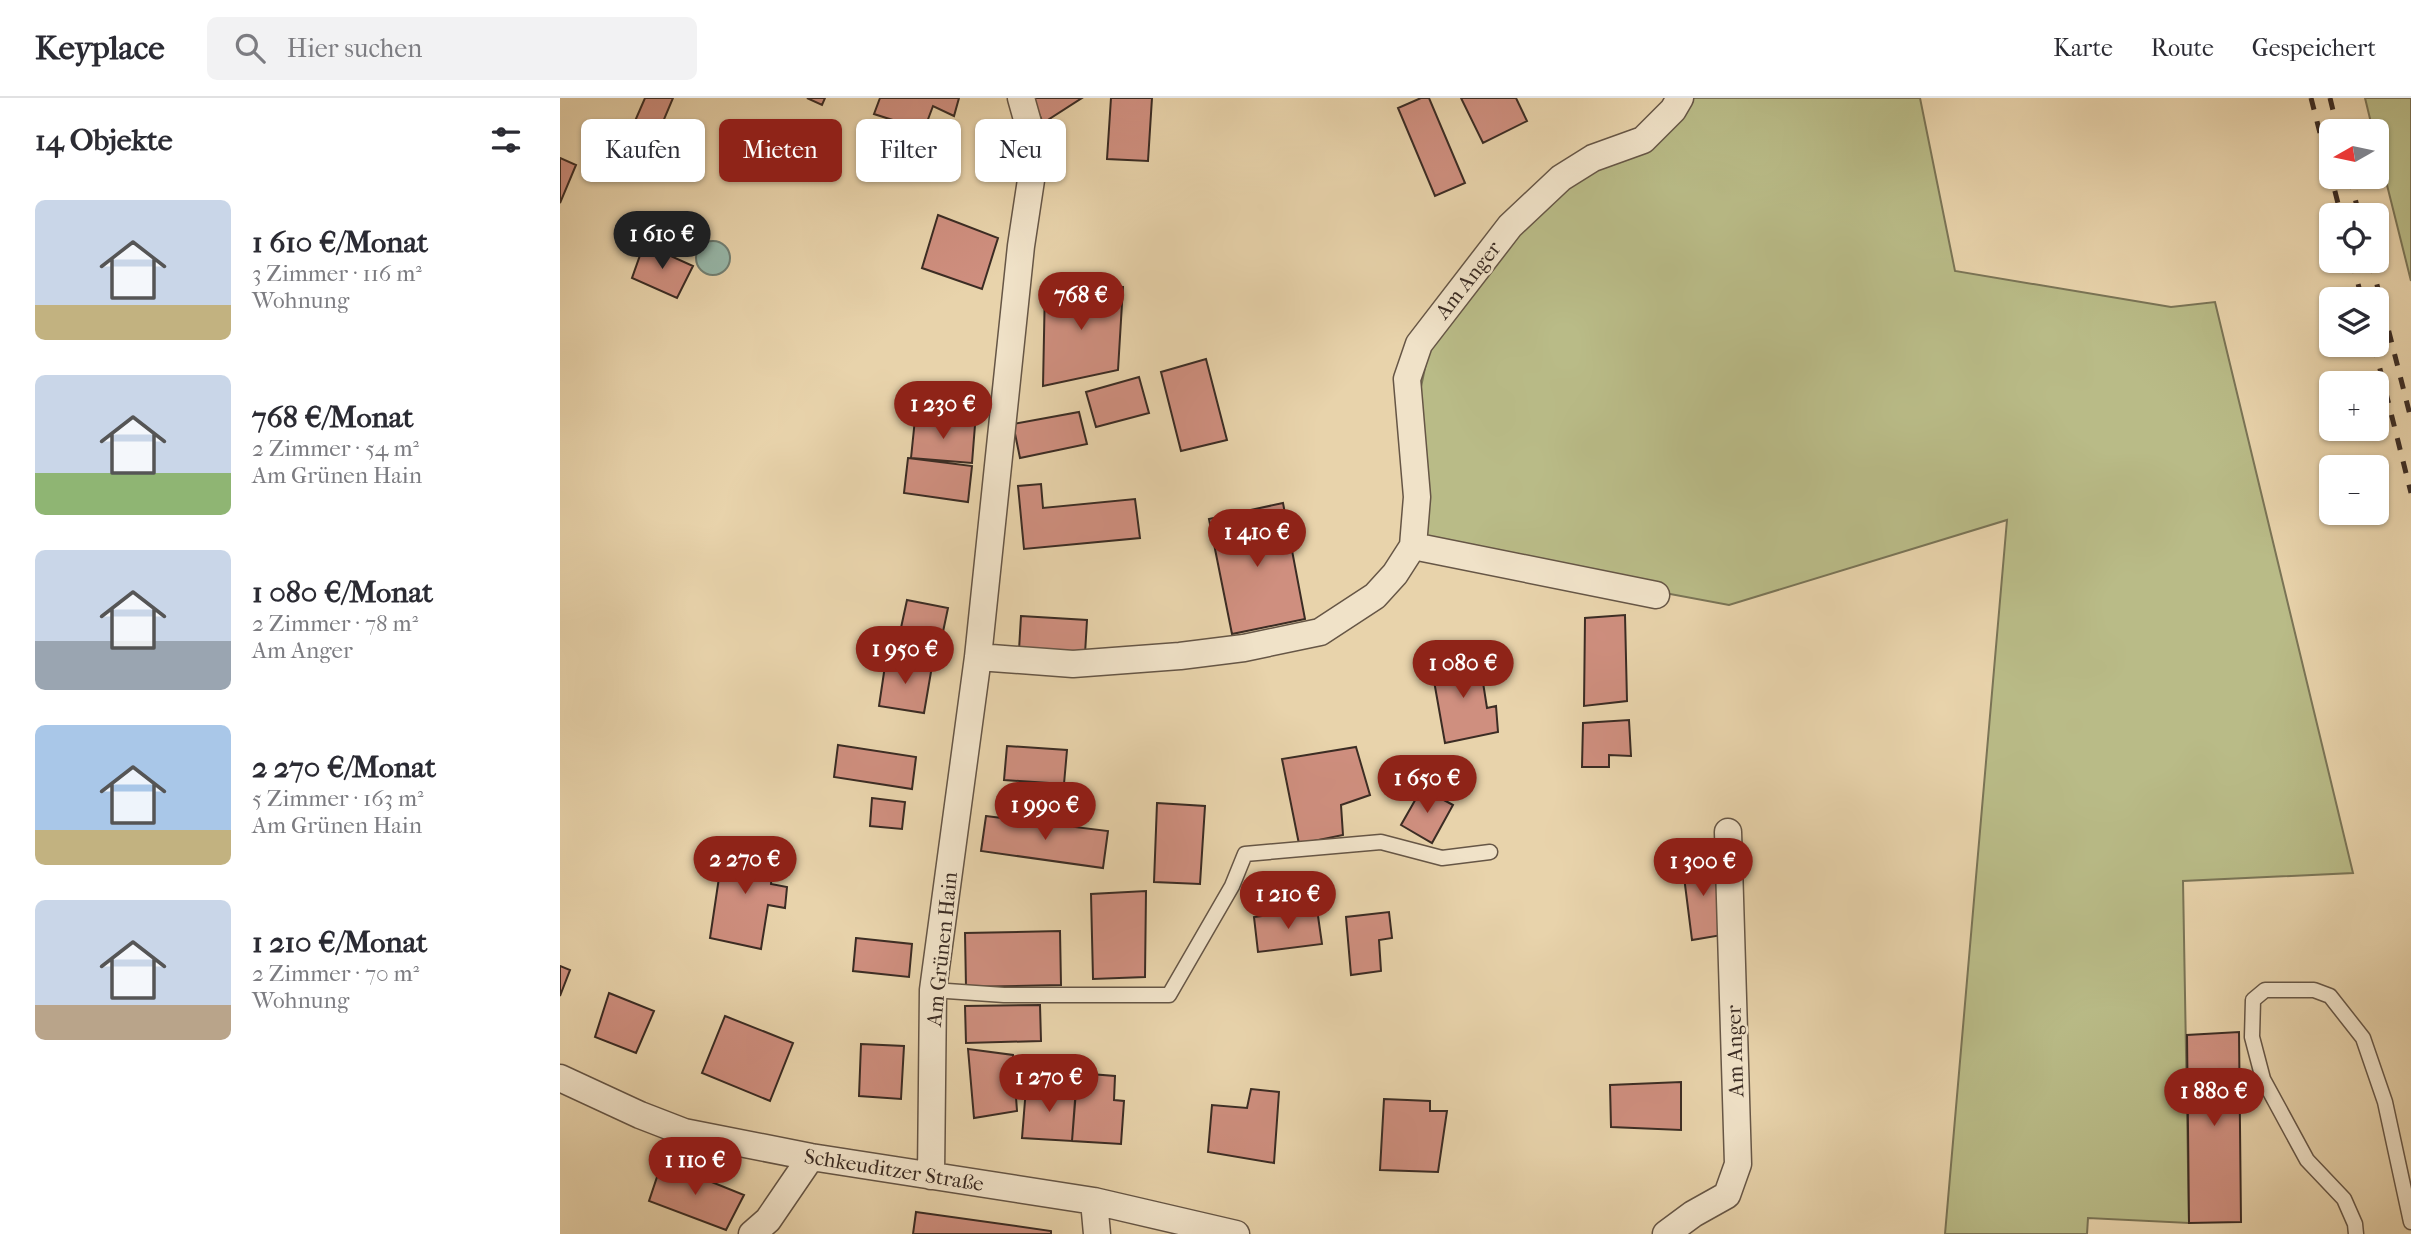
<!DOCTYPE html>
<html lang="de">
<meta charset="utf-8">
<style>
body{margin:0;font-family:"IM FELL French Canon",serif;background:#f2f2f3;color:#2b2b33;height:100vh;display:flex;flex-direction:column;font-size:26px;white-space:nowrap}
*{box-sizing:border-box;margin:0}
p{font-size:23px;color:#7c7c81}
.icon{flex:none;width:38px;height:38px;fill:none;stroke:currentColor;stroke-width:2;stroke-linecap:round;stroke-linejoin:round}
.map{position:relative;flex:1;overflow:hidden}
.details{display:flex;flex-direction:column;background:#fff;width:560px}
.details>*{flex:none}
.hud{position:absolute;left:21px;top:21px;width:665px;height:63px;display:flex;gap:14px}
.needle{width:46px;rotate:261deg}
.buttons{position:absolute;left:1759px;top:21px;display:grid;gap:14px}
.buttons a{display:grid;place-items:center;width:70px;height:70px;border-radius:10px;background:#fff;box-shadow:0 2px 5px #0004;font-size:35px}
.price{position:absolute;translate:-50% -60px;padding:0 16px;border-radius:24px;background:#8f2418;color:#fff;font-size:23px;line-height:46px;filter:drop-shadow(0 2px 4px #0008)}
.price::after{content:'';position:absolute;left:50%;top:42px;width:21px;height:16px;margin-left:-10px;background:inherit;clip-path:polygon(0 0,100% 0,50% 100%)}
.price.current{background:#222;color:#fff}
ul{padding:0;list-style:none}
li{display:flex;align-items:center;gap:21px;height:175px;padding:0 35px}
li span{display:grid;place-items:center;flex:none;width:196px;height:140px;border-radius:10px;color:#555}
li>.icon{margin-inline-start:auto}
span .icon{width:84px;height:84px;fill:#fffc;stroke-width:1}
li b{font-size:30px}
h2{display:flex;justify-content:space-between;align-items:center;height:84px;padding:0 35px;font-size:30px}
.tag{padding:0 24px;border-radius:10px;background:#fff;box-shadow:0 2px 5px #0004;font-size:24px;line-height:63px}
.tag.current{background:#8f2418;color:#fff}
header{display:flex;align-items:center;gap:42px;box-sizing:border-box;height:98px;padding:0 35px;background:#fff;border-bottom:2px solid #e1e1e2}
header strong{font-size:33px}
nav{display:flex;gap:38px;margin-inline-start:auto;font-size:24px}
.search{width:490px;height:63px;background:#f2f2f3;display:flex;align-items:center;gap:18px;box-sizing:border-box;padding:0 24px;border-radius:10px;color:#7c7c81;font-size:26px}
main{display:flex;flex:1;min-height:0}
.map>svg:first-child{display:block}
.green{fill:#b9bb87;stroke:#7a7456;stroke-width:2}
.water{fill:#97b8aa;stroke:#728074;stroke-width:2}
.building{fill:#cf8f7f;stroke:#3b2c24;stroke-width:2}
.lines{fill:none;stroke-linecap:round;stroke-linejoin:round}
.lane-casing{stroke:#665646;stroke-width:17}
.street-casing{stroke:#665646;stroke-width:29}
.lane{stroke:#f0e2c8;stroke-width:14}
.street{stroke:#f0e2c8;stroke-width:26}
.rail{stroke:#3b2c24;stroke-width:5;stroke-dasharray:12 12;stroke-linecap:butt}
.labels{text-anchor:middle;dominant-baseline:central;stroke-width:5;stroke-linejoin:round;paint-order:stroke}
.street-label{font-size:21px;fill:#3b2c24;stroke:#f0e2c8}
</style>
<header>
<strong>Keyplace</strong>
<div class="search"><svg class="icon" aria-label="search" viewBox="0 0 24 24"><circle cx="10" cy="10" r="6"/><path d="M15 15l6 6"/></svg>Hier suchen</div>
<nav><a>Karte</a><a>Route</a><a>Gespeichert</a></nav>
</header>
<main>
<section class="details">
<h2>14 Objekte<svg class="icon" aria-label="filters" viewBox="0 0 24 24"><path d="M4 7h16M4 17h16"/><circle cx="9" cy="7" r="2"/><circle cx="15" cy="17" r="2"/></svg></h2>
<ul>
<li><span style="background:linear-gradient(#c9d6e8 75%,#c2b280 0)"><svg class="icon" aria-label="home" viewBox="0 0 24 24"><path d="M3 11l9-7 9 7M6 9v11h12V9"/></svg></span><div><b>1 610 €/Monat</b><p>3 Zimmer · 116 m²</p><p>Wohnung</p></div></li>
<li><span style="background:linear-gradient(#c9d6e8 70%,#8fb573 0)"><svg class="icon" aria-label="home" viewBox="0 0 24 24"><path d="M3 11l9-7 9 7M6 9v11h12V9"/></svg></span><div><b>768 €/Monat</b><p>2 Zimmer · 54 m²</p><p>Am Grünen Hain</p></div></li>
<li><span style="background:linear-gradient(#c9d6e8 65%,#9aa5b1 0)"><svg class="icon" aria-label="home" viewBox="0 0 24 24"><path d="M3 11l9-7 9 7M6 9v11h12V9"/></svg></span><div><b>1 080 €/Monat</b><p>2 Zimmer · 78 m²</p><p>Am Anger</p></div></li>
<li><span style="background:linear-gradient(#a9c7e8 75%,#c2b280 0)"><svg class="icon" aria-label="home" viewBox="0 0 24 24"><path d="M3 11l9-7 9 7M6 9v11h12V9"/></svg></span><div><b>2 270 €/Monat</b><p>5 Zimmer · 163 m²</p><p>Am Grünen Hain</p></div></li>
<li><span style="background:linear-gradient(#c9d6e8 75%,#b9a48a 0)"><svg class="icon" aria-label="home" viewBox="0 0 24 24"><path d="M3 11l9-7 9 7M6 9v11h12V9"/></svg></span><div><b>1 210 €/Monat</b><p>2 Zimmer · 70 m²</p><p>Wohnung</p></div></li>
</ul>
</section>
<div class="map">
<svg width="1851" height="1136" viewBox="0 0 1851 1136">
<rect width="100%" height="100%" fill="#e8d3ab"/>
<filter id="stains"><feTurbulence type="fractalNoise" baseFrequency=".00286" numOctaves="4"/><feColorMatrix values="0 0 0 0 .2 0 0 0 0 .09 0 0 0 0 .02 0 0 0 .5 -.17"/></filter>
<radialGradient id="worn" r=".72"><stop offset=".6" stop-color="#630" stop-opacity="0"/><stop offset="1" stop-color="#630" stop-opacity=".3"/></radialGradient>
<path class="green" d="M 1120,0 L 1360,0 L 1395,173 L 1611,209 L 1655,204 L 1793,775 L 1623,783 L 1629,1125 L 1528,1120 L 1527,1136 L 1385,1136 L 1447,422 L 1169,507 L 853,448 L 858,303 L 869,251 L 950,128 L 1083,42 Z
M 1805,0 L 1851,0 L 1851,183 L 1817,47 L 1816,33 L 1813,33 Z"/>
<path class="water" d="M136 160a17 17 0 1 1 34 0a17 17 0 1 1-34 0Z"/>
<path class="building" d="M 85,0 L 113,0 L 89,57 L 65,46 Z
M 247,0 L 265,0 L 262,7 Z
M 320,0 L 399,0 L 394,18 L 373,8 L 364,32 L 314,16 Z
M 472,0 L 522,0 L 483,25 Z
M 551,0 L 592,0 L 588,63 L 547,61 Z
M 861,0 L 869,0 L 905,85 L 875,98 L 838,10 Z
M 901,0 L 956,0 L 967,23 L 923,45 Z
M 0,60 L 16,67 L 0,105 Z
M 378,117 L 438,140 L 422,191 L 362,170 Z
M 84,146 L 133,168 L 117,200 L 72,180 Z
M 485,187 L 563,189 L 558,272 L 483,288 Z
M 646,261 L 667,342 L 621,353 L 601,274 Z
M 579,279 L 589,315 L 536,329 L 526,294 Z
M 519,314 L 527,346 L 460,360 L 453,326 Z
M 355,321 L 415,327 L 412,365 L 351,360 Z
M 348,360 L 412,368 L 408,404 L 344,395 Z
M 481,386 L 483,410 L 575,401 L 580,440 L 464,451 L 458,388 Z
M 723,405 L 745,521 L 672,536 L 649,421 Z
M 347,502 L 388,510 L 380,548 L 339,539 Z
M 1065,517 L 1067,603 L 1024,608 L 1025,520 Z
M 461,518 L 527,522 L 525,556 L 459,552 Z
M 919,559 L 927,610 L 936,608 L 938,634 L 885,645 L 871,566 Z
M 326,561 L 372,568 L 364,615 L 319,608 Z
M 1069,622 L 1071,658 L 1049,657 L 1049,669 L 1022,669 L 1023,625 Z
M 278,647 L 356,659 L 352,691 L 274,679 Z
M 447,648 L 507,652 L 504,686 L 444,682 Z
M 796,649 L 810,697 L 781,707 L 783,737 L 739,746 L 722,661 Z
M 862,690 L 893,707 L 872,745 L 841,727 Z
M 312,700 L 345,704 L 342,731 L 310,728 Z
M 597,705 L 645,708 L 640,786 L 594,784 Z
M 426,718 L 548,733 L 543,770 L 421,753 Z
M 164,746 L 214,755 L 211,786 L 227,789 L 225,810 L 208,807 L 201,851 L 150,840 Z
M 1156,761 L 1162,837 L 1132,842 L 1122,763 Z
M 586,793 L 585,879 L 533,881 L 531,796 Z
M 757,811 L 762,846 L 698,854 L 694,819 Z
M 829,814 L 832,840 L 819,842 L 821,873 L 791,877 L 786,819 Z
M 500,833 L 501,887 L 406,889 L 405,835 Z
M 296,840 L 352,846 L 349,879 L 293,873 Z
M 0,868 L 10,872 L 0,898 Z
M 49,895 L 94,913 L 76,955 L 35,939 Z
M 480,907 L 481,943 L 406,945 L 405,908 Z
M 165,918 L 233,945 L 210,1003 L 142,975 Z
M 1679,934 L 1681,1124 L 1629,1125 L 1627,937 Z
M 301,946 L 344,948 L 341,1001 L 299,998 Z
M 408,951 L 453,957 L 457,1013 L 414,1020 Z
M 517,975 L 555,978 L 554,1002 L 564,1003 L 561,1046 L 512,1043 Z
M 1121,984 L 1121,1032 L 1051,1029 L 1050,987 Z
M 466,990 L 516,993 L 512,1043 L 462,1040 Z
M 691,991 L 719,994 L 714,1065 L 648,1054 L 652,1007 L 687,1010 Z
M 824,1001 L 870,1003 L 870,1013 L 887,1013 L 878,1074 L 820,1072 Z
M 102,1064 L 184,1097 L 166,1132 L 89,1103 Z
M 356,1114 L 491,1133 L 491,1136 L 353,1136 Z"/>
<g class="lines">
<defs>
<path id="lane" d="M 373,892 L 444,897 L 609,897 L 672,788 L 685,756 L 821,744 L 882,760 L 930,754
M 1796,1136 L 1795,1126 L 1784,1101 L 1747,1062 L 1703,981 L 1692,939 L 1693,902 L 1705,892 L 1754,892 L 1770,898 L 1803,940 L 1825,1004 L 1851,1124"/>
<path id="street" d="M 853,448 L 1096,497
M 418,559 L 513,566 L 620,558 L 684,550 L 760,534 L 815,498 L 835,476 L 853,448 L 857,399 L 847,281 L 859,246 L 950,128 L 1001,80 L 1033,60 L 1083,42 L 1113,12 L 1120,0
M 0,980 L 80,1017 L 124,1034 L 251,1059 L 534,1103 L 676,1136
M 371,1078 L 373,892 L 418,559 L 461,148 L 471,82 L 472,39 L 461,0
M 534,1103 L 537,1136
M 192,1136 L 208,1122 L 251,1059
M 1106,1136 L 1133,1116 L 1167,1097 L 1178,1066 L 1168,734"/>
</defs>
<use href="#lane" class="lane-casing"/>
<use href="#street" class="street-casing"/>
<use href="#lane" class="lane"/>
<use href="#street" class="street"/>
<path class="rail" d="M 1751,0 L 1781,117
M 1770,0 L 1778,33
M 1790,79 L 1799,117
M 1792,163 L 1802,201
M 1811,163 L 1851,321
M 1814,247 L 1851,395"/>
</g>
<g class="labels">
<g class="street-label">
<text transform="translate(908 182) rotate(-52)">Am Anger</text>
<text transform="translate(382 851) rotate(-84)">Am Grünen Hain</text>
<text transform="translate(1175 953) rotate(-92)">Am Anger</text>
<text transform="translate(334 1072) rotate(9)">Schkeuditzer Straße</text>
</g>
</g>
<rect width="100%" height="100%" filter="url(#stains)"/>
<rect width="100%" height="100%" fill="url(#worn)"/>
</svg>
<div class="buttons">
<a><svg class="needle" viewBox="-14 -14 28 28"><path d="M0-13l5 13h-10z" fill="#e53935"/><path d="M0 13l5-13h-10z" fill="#7c7c81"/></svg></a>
<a><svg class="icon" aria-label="locate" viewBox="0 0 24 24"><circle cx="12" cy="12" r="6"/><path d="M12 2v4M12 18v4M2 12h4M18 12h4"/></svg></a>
<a><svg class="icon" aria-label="layers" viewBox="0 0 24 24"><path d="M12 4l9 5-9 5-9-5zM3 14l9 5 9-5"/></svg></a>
<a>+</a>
<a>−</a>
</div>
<b class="price current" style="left:102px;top:173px">1 610 €</b>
<b class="price" style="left:521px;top:234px">768 €</b>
<b class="price" style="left:383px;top:343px">1 230 €</b>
<b class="price" style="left:697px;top:471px">1 410 €</b>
<b class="price" style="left:345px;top:588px">1 950 €</b>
<b class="price" style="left:903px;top:602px">1 080 €</b>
<b class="price" style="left:867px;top:717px">1 650 €</b>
<b class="price" style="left:485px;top:744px">1 990 €</b>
<b class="price" style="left:185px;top:798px">2 270 €</b>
<b class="price" style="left:1143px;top:800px">1 300 €</b>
<b class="price" style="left:728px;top:833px">1 210 €</b>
<b class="price" style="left:489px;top:1016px">1 270 €</b>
<b class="price" style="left:1654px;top:1030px">1 880 €</b>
<b class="price" style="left:135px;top:1099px">1 110 €</b>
<div class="hud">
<a class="tag">Kaufen</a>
<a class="tag current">Mieten</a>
<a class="tag">Filter</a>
<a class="tag">Neu</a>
</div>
</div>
</main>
